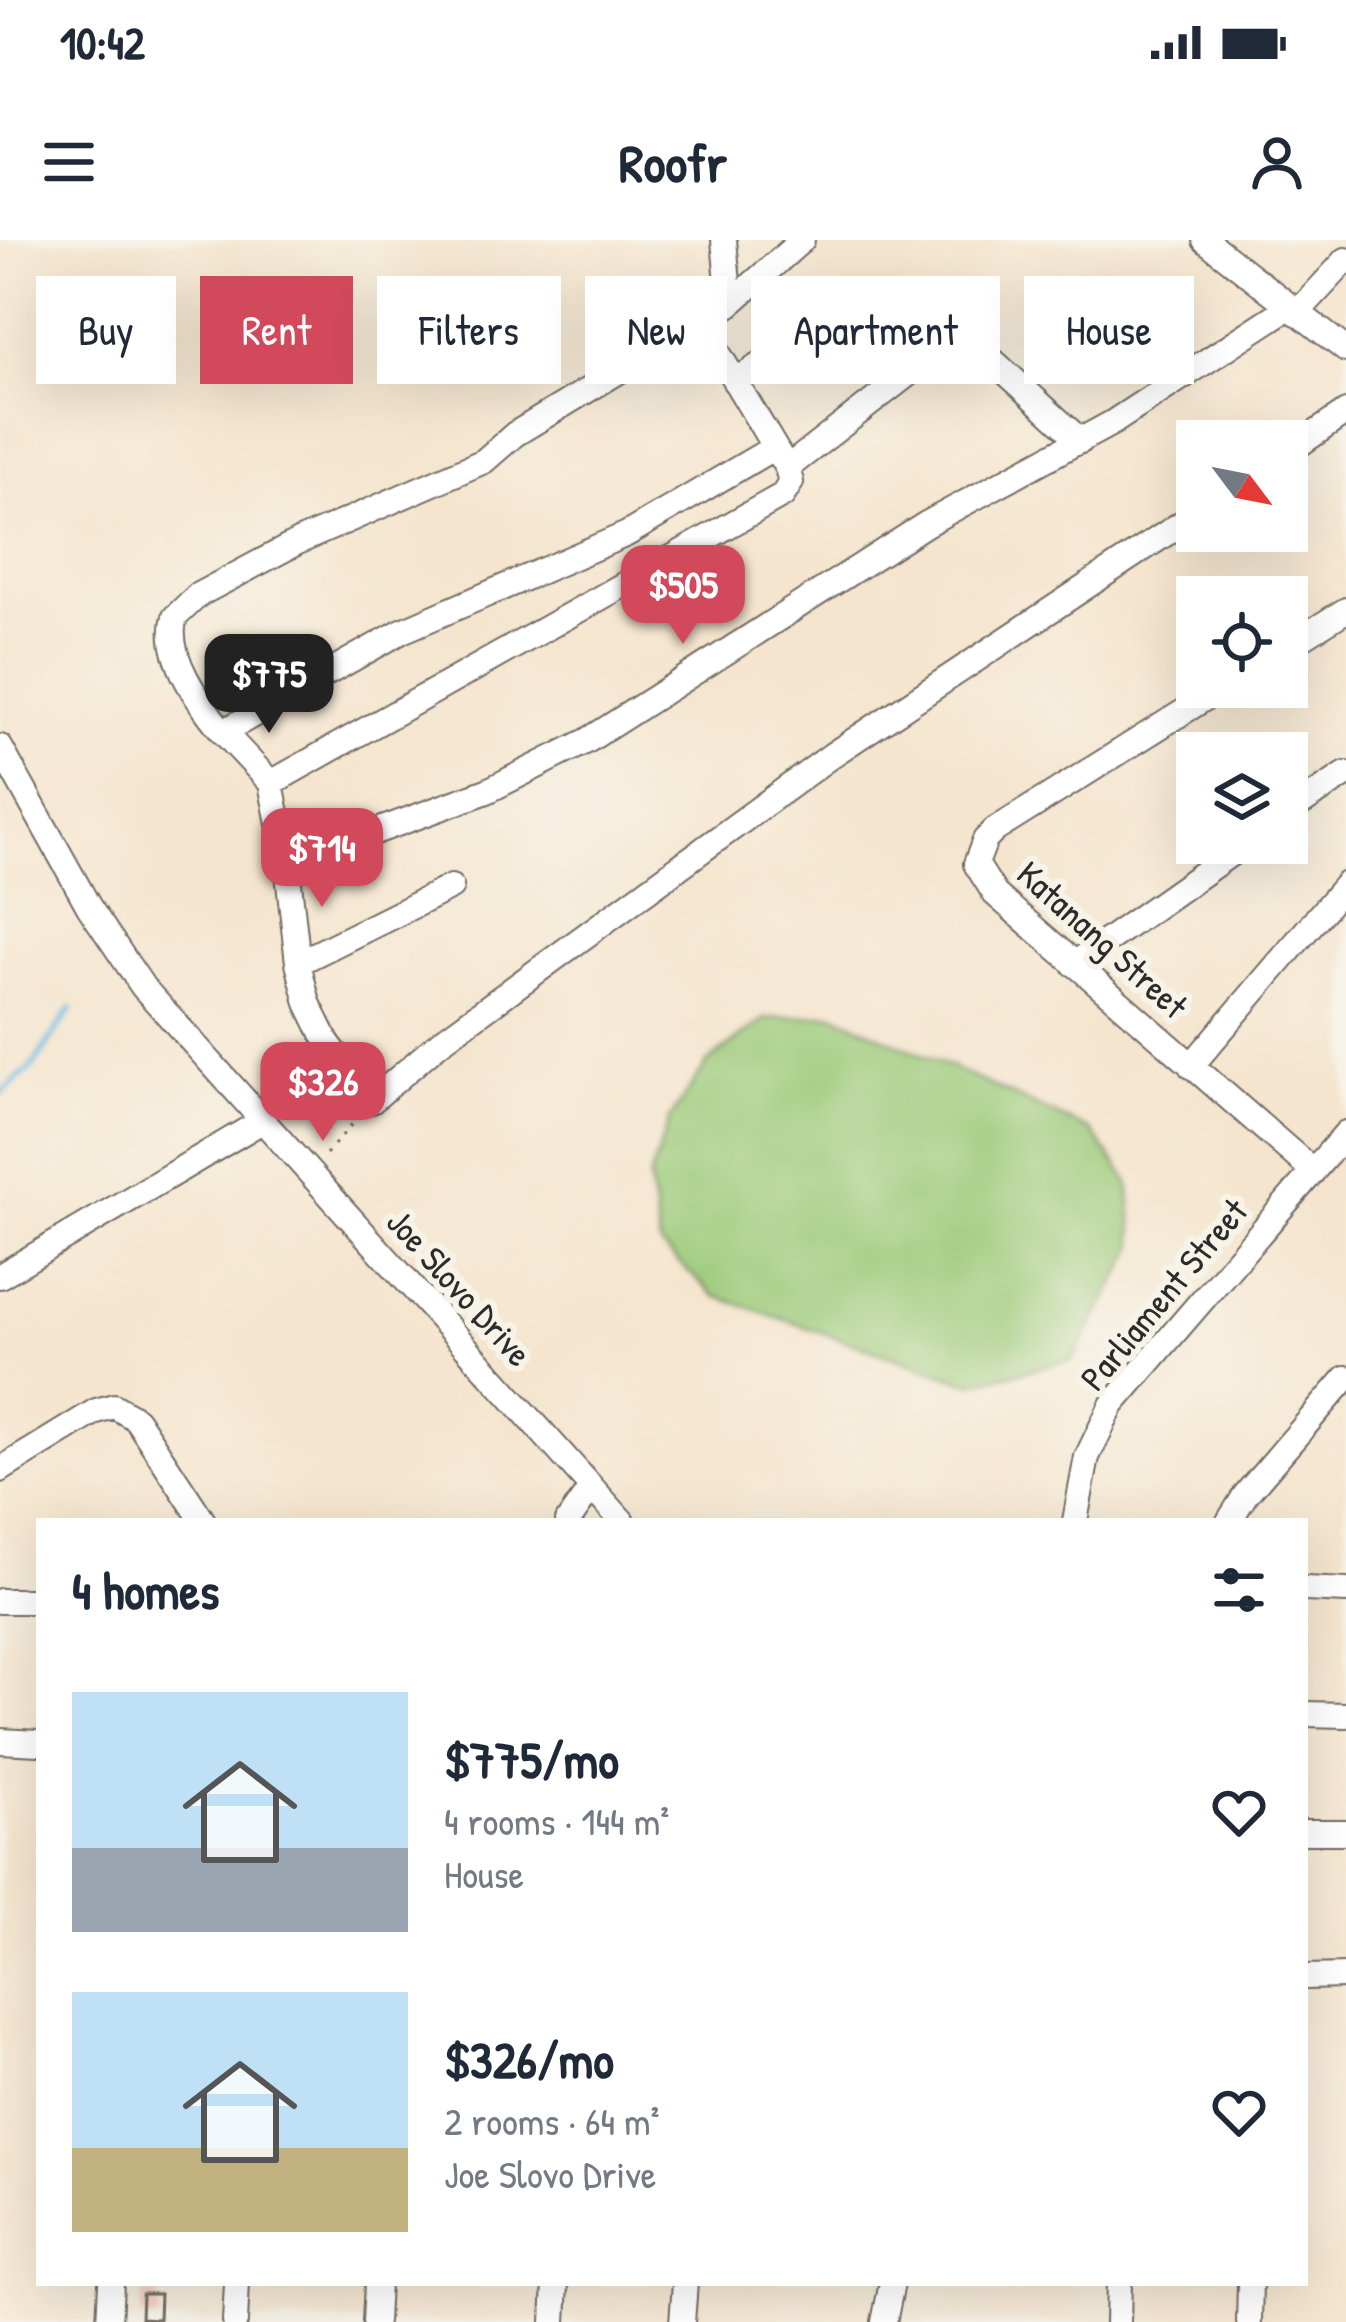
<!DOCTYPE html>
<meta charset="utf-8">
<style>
body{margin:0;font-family:"Patrick Hand",sans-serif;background:#f2f2f3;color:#1f2937;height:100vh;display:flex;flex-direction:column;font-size:45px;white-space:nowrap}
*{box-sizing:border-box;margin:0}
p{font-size:39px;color:#747a83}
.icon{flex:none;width:66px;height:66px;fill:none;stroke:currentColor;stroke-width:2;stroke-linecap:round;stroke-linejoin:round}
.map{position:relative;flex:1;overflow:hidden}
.side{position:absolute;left:36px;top:1278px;width:1272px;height:768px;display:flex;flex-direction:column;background:#fff;border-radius:0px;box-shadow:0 12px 48px #0002}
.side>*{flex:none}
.banner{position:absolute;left:36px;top:36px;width:1275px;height:108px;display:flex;gap:24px}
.needle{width:78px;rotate:122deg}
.controls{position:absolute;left:1176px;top:180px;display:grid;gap:24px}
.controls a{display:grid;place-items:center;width:132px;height:132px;border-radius:0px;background:#fff;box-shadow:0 12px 48px #0002;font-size:60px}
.price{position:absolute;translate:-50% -102px;padding:0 27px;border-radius:24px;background:#d1495b;color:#fff;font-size:39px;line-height:78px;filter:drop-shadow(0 3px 6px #0008)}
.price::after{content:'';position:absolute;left:50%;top:72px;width:36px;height:27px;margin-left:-18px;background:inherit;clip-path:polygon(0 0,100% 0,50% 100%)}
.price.current{background:#222;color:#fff}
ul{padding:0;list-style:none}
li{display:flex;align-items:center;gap:36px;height:300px;padding:0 36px}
li span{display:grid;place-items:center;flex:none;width:336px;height:240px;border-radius:0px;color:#555}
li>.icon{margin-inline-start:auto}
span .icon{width:144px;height:144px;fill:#fffc;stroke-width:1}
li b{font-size:51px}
h2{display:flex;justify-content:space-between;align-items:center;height:144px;padding:0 36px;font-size:51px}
.pill{padding:0 42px;border-radius:0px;background:#fff;box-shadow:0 12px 48px #0002;font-size:42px;line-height:108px}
.pill.current{background:#d1495b;color:#fff}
.status{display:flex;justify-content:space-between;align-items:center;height:84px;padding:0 60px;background:#fff;direction:ltr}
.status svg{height:33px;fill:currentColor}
header{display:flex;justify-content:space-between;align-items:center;height:156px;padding:0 36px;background:#fff;font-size:54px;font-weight:700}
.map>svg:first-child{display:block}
.pitch{fill:#9ccb7a;stroke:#647b52;stroke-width:3}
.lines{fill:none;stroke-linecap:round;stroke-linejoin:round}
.stream{stroke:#6cbbe6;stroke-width:6}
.building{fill:url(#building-back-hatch)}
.minor-casing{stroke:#726c64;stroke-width:28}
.path{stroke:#726c64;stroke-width:3;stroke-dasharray:3 9;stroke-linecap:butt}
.minor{stroke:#fff;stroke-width:24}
.labels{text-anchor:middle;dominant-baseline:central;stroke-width:12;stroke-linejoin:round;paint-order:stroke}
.street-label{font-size:36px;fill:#2b2b2b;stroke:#f7f3e8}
</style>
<div class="status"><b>10:42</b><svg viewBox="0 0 49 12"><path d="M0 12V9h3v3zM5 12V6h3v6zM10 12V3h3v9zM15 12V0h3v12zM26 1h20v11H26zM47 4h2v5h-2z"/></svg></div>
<header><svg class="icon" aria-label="menu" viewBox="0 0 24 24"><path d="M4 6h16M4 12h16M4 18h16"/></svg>Roofr<svg class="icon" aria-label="person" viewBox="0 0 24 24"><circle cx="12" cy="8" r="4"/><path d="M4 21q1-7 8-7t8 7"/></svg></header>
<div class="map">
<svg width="1346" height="2082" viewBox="0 0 1346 2082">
<defs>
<pattern id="building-back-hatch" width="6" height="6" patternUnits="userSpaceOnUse" patternTransform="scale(3)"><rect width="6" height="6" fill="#fba196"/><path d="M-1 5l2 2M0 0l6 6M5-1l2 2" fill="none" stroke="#cb837b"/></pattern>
</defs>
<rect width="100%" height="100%" fill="#f7f3e8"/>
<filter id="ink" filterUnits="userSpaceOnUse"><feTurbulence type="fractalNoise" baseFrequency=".00833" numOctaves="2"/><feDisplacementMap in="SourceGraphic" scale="24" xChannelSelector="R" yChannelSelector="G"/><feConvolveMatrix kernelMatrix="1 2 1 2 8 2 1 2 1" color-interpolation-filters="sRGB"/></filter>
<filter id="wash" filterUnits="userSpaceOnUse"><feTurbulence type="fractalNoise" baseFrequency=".004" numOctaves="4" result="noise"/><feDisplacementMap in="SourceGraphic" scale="48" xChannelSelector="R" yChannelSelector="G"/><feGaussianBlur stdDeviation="2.7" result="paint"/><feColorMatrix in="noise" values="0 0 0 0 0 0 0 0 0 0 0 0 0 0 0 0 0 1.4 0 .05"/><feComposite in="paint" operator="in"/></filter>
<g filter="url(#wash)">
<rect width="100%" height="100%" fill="#f5e5ce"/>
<path class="pitch" d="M 833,774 L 1091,891 L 1129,942 L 1135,1008 L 1073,1120 L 970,1143 L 715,1056 L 660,1005 L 649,939 L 670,879 L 708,822 L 765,779 Z"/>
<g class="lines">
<path class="stream" d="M 0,854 L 33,826 L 71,769"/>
</g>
<g id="blocks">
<path class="building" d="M 1084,68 L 1097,80 L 1074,108 L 1060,96 Z
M 142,2054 L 160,2054 L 159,2079 L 141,2078 Z"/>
</g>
</g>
<g filter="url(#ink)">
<use href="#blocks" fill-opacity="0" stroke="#726c64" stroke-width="3"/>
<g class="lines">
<defs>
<path id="minor" d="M 724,0 L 730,64 L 515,194 L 484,221 L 298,302 L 198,355 L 175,377 C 163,415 200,464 223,492 L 402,391 L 627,294 L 773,208
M 1205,0 L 1346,110
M 730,64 L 802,0
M 1297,73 L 1346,20
M 701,84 L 787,228 L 956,97 L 978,107 L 1081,201
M 735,142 L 788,105 L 837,62
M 1287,213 L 1346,172
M 1287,407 L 1346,370
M 1223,447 L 995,590 L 985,600 L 976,624 L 995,654 L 1313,931
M 223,492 L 271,543 L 287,624 L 298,723 L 308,763 L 327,802 L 372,861 L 439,803 L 832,515 L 1197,273
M 0,507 L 89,667 L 143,747 L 622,1281
M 271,543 L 783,255 L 791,242 L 787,228
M 1287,573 L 1346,534
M 287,624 L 487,551 L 587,501 L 926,284 L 1112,183 L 1289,67
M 298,723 L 451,647
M 1074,724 L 1246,603
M 1191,826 L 1346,644
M 0,1036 L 262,881
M 0,1230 L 96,1171 L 114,1166 L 136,1179 L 203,1281
M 568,1281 L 591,1248
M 1075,1281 L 1087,1217 L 1112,1165 L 1346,893
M 1229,1281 L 1246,1254 L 1346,1138
M 1305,1349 L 1346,1351
M 0,1361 L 39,1361
M 1305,1474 L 1346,1475
M 0,1501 L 39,1503
M 1305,1592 L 1346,1592
M 1305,1737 L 1346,1736
M 109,2082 L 111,2043
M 235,2082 L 237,2043
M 375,2082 L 377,2043
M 554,2082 L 556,2043
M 682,2082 L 685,2043
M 884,2082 L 892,2043
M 1118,2082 L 1119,2043
M 1249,2082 L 1250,2043"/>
</defs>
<use href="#minor" class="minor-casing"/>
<path class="path" d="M 326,914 L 359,876"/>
<use href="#minor" class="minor"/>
</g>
</g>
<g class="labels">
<g class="street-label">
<text transform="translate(1103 699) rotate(42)">Katanang Street</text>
<text transform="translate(460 1047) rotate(48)">Joe Slovo Drive</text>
<text transform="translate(1163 1054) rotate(-50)">Parliament Street</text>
</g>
</g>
</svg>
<div class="controls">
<a><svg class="needle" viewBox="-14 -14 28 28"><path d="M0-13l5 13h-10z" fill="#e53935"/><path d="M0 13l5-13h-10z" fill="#747a83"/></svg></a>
<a><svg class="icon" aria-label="locate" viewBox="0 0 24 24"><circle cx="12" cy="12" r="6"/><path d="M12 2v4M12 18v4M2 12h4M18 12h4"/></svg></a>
<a><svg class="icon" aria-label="layers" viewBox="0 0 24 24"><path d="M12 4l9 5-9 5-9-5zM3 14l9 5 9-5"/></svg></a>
</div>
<b class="price" style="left:683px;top:407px">$505</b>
<b class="price current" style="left:269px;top:496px">$775</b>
<b class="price" style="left:322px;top:670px">$714</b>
<b class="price" style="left:323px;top:904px">$326</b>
<div class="banner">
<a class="pill">Buy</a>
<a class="pill current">Rent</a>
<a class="pill">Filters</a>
<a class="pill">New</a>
<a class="pill">Apartment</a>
<a class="pill">House</a>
</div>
<section class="side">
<h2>4 homes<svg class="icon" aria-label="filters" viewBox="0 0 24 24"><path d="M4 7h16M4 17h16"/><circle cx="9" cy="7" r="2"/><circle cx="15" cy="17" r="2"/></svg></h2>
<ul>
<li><span style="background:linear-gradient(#bfe0f5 65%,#9aa5b1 0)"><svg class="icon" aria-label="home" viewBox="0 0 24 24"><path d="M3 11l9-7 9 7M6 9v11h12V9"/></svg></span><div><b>$775/mo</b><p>4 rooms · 144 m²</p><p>House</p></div><svg class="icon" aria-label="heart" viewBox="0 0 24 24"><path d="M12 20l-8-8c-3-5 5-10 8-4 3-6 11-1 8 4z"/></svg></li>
<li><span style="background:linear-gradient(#bfe0f5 65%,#c2b280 0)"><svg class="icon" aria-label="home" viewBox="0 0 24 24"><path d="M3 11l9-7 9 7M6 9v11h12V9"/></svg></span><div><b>$326/mo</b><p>2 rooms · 64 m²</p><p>Joe Slovo Drive</p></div><svg class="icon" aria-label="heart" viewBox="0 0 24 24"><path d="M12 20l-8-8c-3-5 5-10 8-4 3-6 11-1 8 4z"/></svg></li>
</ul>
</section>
</div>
